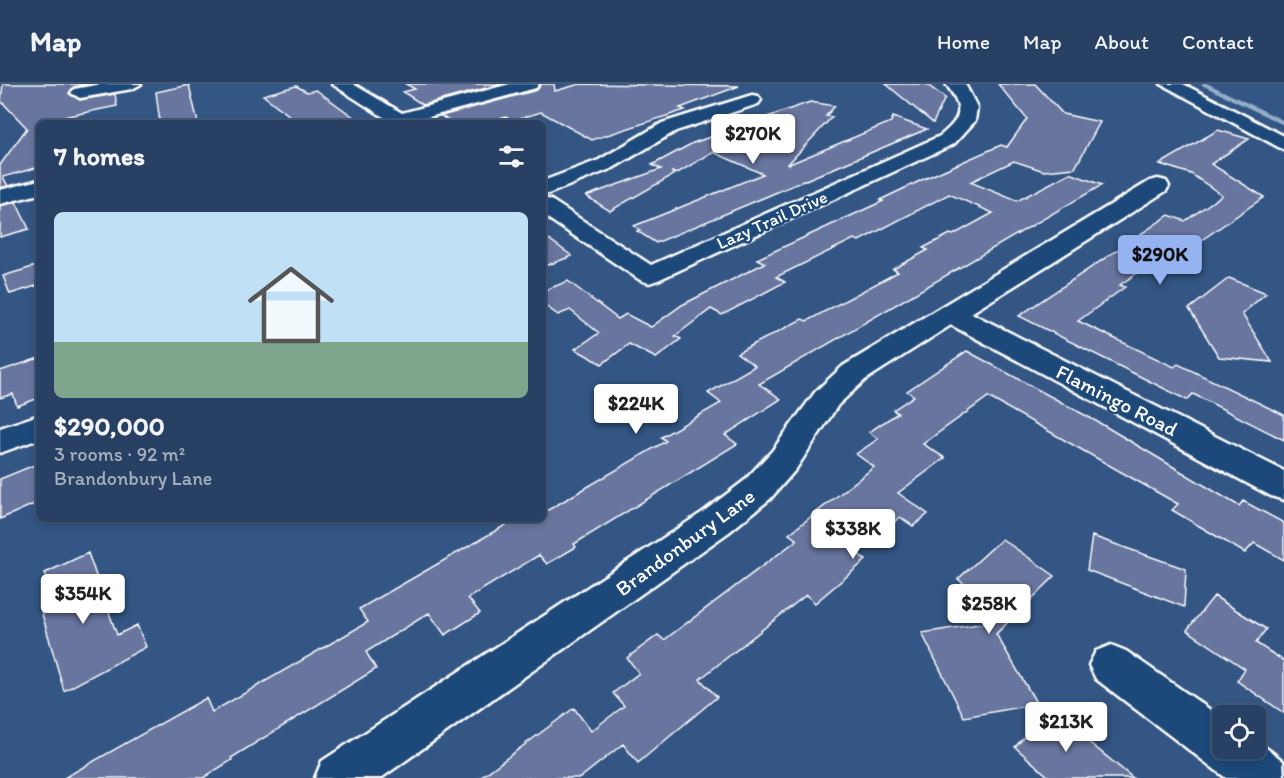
<!DOCTYPE html>
<meta charset="utf-8">
<style>
body{margin:0;font-family:Itim,sans-serif;background:#2f4769;color:#f1f3f6;height:100vh;display:flex;flex-direction:column;font-size:22px;white-space:nowrap}
*{box-sizing:border-box;margin:0}
p{font-size:20px;color:#a4afbe}
.icon{flex:none;width:33px;height:33px;fill:none;stroke:currentColor;stroke-width:2;stroke-linecap:round;stroke-linejoin:round}
.map{position:relative;flex:1;overflow:hidden}
.drawer{position:absolute;left:36px;top:36px;width:510px;height:402px;display:flex;flex-direction:column;background:#274063;border-radius:9px;box-shadow:0 3px 9px #0003,0 0 0 2px #435978}
.drawer>*{flex:none}
.buttons{position:absolute;left:1212px;top:621px;display:grid;gap:12px}
.buttons a{display:grid;place-items:center;width:54px;height:54px;border-radius:9px;background:#274063;box-shadow:0 3px 9px #0003,0 0 0 2px #435978;font-size:30px}
.price{position:absolute;translate:-50% -51px;padding:0 14px;border-radius:6px;background:#fff;color:#222;font-size:20px;line-height:39px;filter:drop-shadow(0 2px 3px #0008)}
.price::after{content:'';position:absolute;left:50%;top:36px;width:18px;height:14px;margin-left:-9px;background:inherit;clip-path:polygon(0 0,100% 0,50% 100%)}
.price.selected{background:#95b2f1;color:#111}
ul{padding:0;list-style:none}
li{display:grid;align-content:center;gap:12px;height:318px;padding:0 18px}
li span{display:grid;place-items:center;height:186px;border-radius:9px;color:#555}
li>.icon{margin-inline-start:auto}
span .icon{width:108px;height:108px;fill:#fffc;stroke-width:1}
li b{font-size:26px}
h2{display:flex;justify-content:space-between;align-items:center;height:72px;padding:0 18px;font-size:26px}
header{display:flex;align-items:center;gap:36px;box-sizing:border-box;height:84px;padding:0 30px;background:#274063;border-bottom:2px solid #435978}
header strong{font-size:28px}
nav{display:flex;gap:33px;margin-inline-start:auto;font-size:21px}
.map>svg:first-child{display:block}
.lines{fill:none;stroke-linecap:round;stroke-linejoin:round}
.stream{stroke:#93adca;stroke-width:4}
.building{fill:#68749e;stroke:#fff;stroke-width:1.5}
.minor-casing{stroke:#fff;stroke-width:5}
.minor{fill:#1f4a7a;fill-rule:evenodd}
.labels{text-anchor:middle;dominant-baseline:central;stroke-width:5;stroke-linejoin:round;paint-order:stroke}
.far-street-label{font-size:18px;fill:#fff;stroke:#1f4a7a}
.street-label{font-size:21px;fill:#fff;stroke:#1f4a7a}
</style>
<header>
<strong>Map</strong>
<nav><a>Home</a><a>Map</a><a>About</a><a>Contact</a></nav>
</header>
<div class="map">
<svg width="1284" height="694" viewBox="0 0 1284 694">
<rect width="100%" height="100%" fill="#345684"/>
<filter id="ink" filterUnits="userSpaceOnUse"><feTurbulence type="fractalNoise" baseFrequency=".0167" numOctaves="2"/><feDisplacementMap in="SourceGraphic" scale="12" xChannelSelector="R" yChannelSelector="G"/><feConvolveMatrix kernelMatrix="1 2 1 2 8 2 1 2 1" color-interpolation-filters="sRGB"/></filter>
<g filter="url(#ink)">
<g class="lines">
<path class="stream" d="M 1204,0 L 1284,39"/>
</g>
<path class="building" d="M 3,0 L 89,0 L 74,3 L 69,9 L 80,16 L 115,10 L 117,22 L 59,34 L 56,39 L 39,39 L 39,83 L 3,93 L 8,102 L 0,104 L 0,81 L 27,44 L 1,17 Z
M 406,0 L 501,0 L 423,21 L 403,8 L 415,5 Z
M 541,0 L 554,0 L 555,7 L 580,0 L 739,2 L 680,24 L 685,26 L 592,56 L 541,28 L 512,37 L 506,33 L 484,39 L 452,39 L 441,32 L 537,6 Z
M 886,0 L 926,0 L 945,14 L 933,39 Z
M 998,0 L 1035,0 L 1063,30 L 1100,38 L 1075,84 L 1044,87 L 1014,77 L 970,98 L 1017,117 L 1070,89 L 1102,101 L 759,300 L 781,315 L 725,351 L 737,360 L 574,460 L 576,463 L 547,480 L 539,471 L 468,514 L 480,529 L 445,551 L 429,529 L 366,568 L 376,585 L 231,674 L 232,676 L 203,694 L 64,694 L 206,614 L 212,628 L 368,538 L 359,525 L 516,435 L 543,435 L 543,429 L 666,357 L 661,353 L 721,319 L 708,309 L 755,282 L 737,269 L 802,235 L 807,237 L 898,188 L 893,185 L 928,166 L 923,164 L 950,150 L 953,151 L 993,129 L 949,110 L 859,157 L 854,155 L 776,193 L 785,198 L 722,231 L 711,225 L 675,252 L 681,255 L 656,274 L 629,260 L 602,280 L 575,265 L 599,249 L 570,226 L 558,231 L 543,220 L 543,207 L 568,197 L 618,235 L 626,230 L 651,243 L 682,221 L 765,179 L 757,175 L 883,117 L 880,116 L 926,94 L 1001,61 L 1007,63 L 1027,35 Z
M 189,1 L 198,39 L 160,39 L 156,8 Z
M 296,2 L 307,8 L 316,6 L 362,39 L 299,39 L 263,11 Z
M 810,18 L 835,22 L 826,32 L 832,33 L 787,81 L 891,38 L 893,33 L 927,45 L 656,159 L 637,147 L 640,146 L 634,142 L 763,90 L 713,68 L 676,90 L 672,88 L 673,91 L 610,127 L 586,112 L 661,85 L 652,81 L 693,59 Z
M 1218,46 L 1249,55 L 1211,80 L 1264,113 L 1193,162 L 1188,160 L 1161,179 L 1154,177 L 1120,201 L 1125,203 L 1078,237 L 1174,283 L 1178,280 L 1284,331 L 1284,356 L 1193,310 L 1187,316 L 1019,232 L 1169,131 L 1185,137 L 1222,111 L 1191,90 L 1160,80 Z
M 16,118 L 29,145 L 0,153 L 0,122 Z
M 543,151 L 572,172 L 543,183 Z
M 39,181 L 39,201 L 10,210 L 3,192 Z
M 1229,194 L 1266,209 L 1242,230 L 1272,278 L 1219,273 L 1189,225 Z
M 967,267 L 1103,341 L 1239,422 L 1243,417 L 1284,439 L 1284,476 L 1254,459 L 1245,469 L 1172,426 L 1178,420 L 988,313 L 923,360 L 945,374 L 898,409 L 928,430 L 913,442 L 900,433 L 857,469 L 866,476 L 815,519 L 806,511 L 700,595 L 717,613 L 638,679 L 623,660 L 580,694 L 480,694 L 574,624 L 591,647 L 624,622 L 613,609 L 639,589 L 627,574 L 658,551 L 664,556 L 797,456 L 789,450 L 874,383 L 856,370 L 878,355 L 869,348 L 898,329 L 893,326 L 914,312 L 907,307 Z
M 39,274 L 39,314 L 17,322 L 13,310 L 0,314 L 0,287 Z
M 39,379 L 39,418 L 0,435 L 0,395 Z
M 1092,452 L 1186,485 L 1184,523 L 1087,486 Z
M 1002,455 L 1055,492 L 996,550 L 1037,620 L 964,633 L 922,549 L 1010,535 L 958,495 Z
M 88,469 L 117,551 L 137,541 L 146,563 L 64,607 L 40,523 L 54,516 L 45,489 Z
M 1214,512 L 1266,545 L 1256,559 L 1284,577 L 1284,629 L 1237,597 L 1245,585 L 1187,546 Z
M 1044,632 L 1050,643 L 1059,634 L 1133,694 L 1050,694 L 1015,663 Z"/>
<g class="lines">
<defs>
<path id="minor" d="M 102,0 L 141,0 L 132,5 L 80,14 L 71,9 L 74,5 Z
M 332,0 L 353,0 L 402,29 L 510,0 L 539,0 L 536,4 L 414,37 L 415,39 L 393,39 Z
M 946,0 L 965,0 L 977,23 L 975,37 L 954,60 L 658,196 L 649,199 L 640,196 L 543,131 L 543,114 L 551,116 L 651,181 L 940,52 C 964,33 963,23 946,0 Z
M 1161,0 L 1183,0 L 1284,52 L 1284,66 Z
M 752,11 L 758,12 L 761,16 L 758,20 L 676,47 L 613,84 L 543,112 L 543,97 L 599,76 L 662,39 Z
M 1158,95 L 1166,97 L 1169,102 L 1166,107 L 971,229 L 1284,387 L 1284,416 L 1271,412 L 951,241 L 865,296 L 838,321 L 796,385 L 770,415 L 729,448 L 381,694 L 315,694 L 322,677 L 703,428 L 744,397 L 772,367 L 816,307 L 843,282 L 1150,97 Z
M 39,96 L 39,110 L 0,120 L 0,106 Z
M 39,331 L 39,355 L 0,369 L 0,344 Z
M 1111,561 L 1126,567 L 1222,634 L 1222,664 L 1256,664 L 1256,656 L 1283,677 L 1284,694 L 1226,694 L 1096,595 L 1089,581 L 1096,567 Z"/>
</defs>
<use href="#minor" class="minor-casing"/>
<use href="#minor" class="minor"/>
</g>
</g>
<g class="labels">
<g class="far-street-label">
<text transform="translate(772 136) rotate(-24)">Lazy Trail Drive</text>
</g>
<g class="street-label">
<text transform="translate(1117 316) rotate(27)">Flamingo Road</text>
<text transform="translate(685 458) rotate(-36)">Brandonbury Lane</text>
</g>
</g>
</svg>
<div class="buttons">
<a><svg class="icon" aria-label="locate" viewBox="0 0 24 24"><circle cx="12" cy="12" r="6"/><path d="M12 2v4M12 18v4M2 12h4M18 12h4"/></svg></a>
</div>
<b class="price" style="left:753px;top:81px">$270K</b>
<b class="price selected" style="left:1160px;top:202px">$290K</b>
<b class="price" style="left:636px;top:351px">$224K</b>
<b class="price" style="left:853px;top:476px">$338K</b>
<b class="price" style="left:83px;top:541px">$354K</b>
<b class="price" style="left:989px;top:551px">$258K</b>
<b class="price" style="left:1066px;top:669px">$213K</b>
<section class="drawer">
<h2>7 homes<svg class="icon" aria-label="filters" viewBox="0 0 24 24"><path d="M4 7h16M4 17h16"/><circle cx="9" cy="7" r="2"/><circle cx="15" cy="17" r="2"/></svg></h2>
<ul>
<li><span style="background:linear-gradient(#bfe0f5 70%,#7fa58c 0)"><svg class="icon" aria-label="home" viewBox="0 0 24 24"><path d="M3 11l9-7 9 7M6 9v11h12V9"/></svg></span><div><b>$290,000</b><p>3 rooms · 92 m²</p><p>Brandonbury Lane</p></div></li>
</ul>
</section>
</div>
